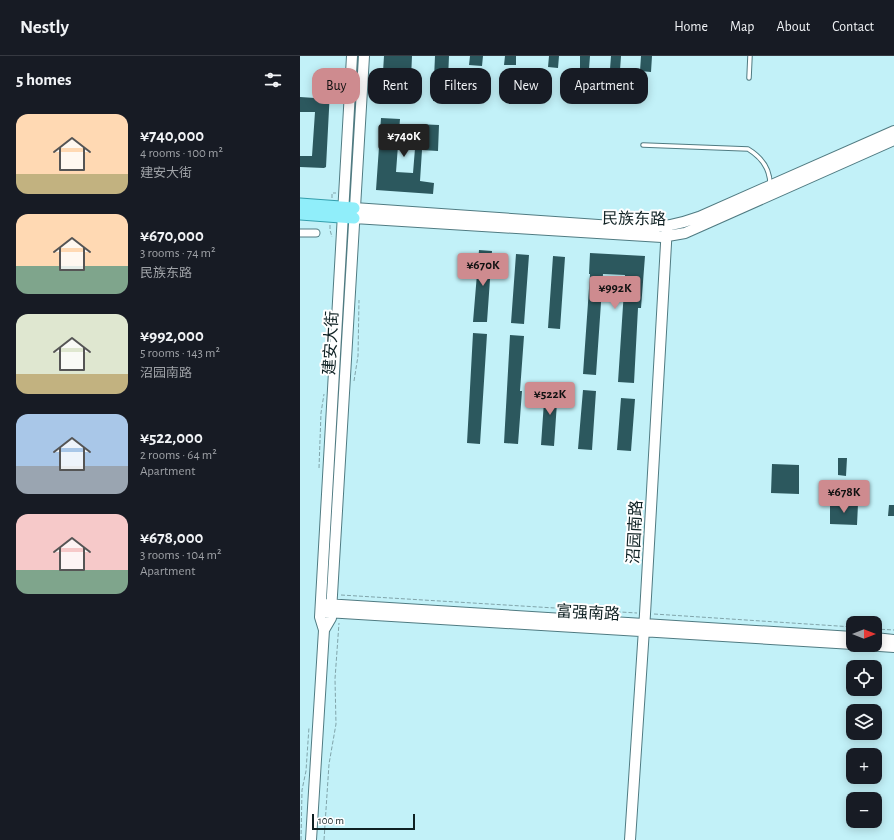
<!DOCTYPE html>
<meta charset="utf-8">
<style>
body{margin:0;font-family:"Alegreya Sans","Noto Sans SC",sans-serif;background:#20242c;color:#f1f3f6;height:100vh;display:flex;flex-direction:column;font-size:15px;white-space:nowrap}
*{box-sizing:border-box;margin:0}
p{font-size:13px;color:#9ea1a6}
.icon{flex:none;width:22px;height:22px;fill:none;stroke:currentColor;stroke-width:2;stroke-linecap:round;stroke-linejoin:round}
.map{position:relative;flex:1;overflow:hidden}
.details{display:flex;flex-direction:column;background:#171b24;width:300px}
.details>*{flex:none}
.guide{position:absolute;left:12px;top:12px;width:380px;height:36px;display:flex;gap:8px}
.needle{width:26px;rotate:90deg}
.tools{position:absolute;left:546px;top:560px;display:grid;gap:8px}
.tools a{display:grid;place-items:center;width:36px;height:36px;border-radius:8px;background:#171b24;box-shadow:0 2px 10px #0003;font-size:20px}
.scale{position:absolute;left:12px;bottom:10px;width:103px;box-sizing:border-box;padding-left:4px;border:2px solid #0f2123;border-top:0;font-size:11px;line-height:14px;white-space:nowrap;color:#0f2123;-webkit-text-stroke:3px #fff;paint-order:stroke}
.price{position:absolute;translate:-50% -34px;padding:0 9px;border-radius:4px;background:#ce8b8f;color:#111;font-size:13px;line-height:26px;filter:drop-shadow(0 1px 2px #0008)}
.price::after{content:'';position:absolute;left:50%;top:24px;width:12px;height:9px;margin-left:-6px;background:inherit;clip-path:polygon(0 0,100% 0,50% 100%)}
.price.active{background:#222;color:#fff}
ul{padding:0;list-style:none}
li{display:flex;align-items:center;gap:12px;height:100px;padding:0 16px}
li span{display:grid;place-items:center;flex:none;width:112px;height:80px;border-radius:12px;color:#555}
li>.icon{margin-inline-start:auto}
span .icon{width:48px;height:48px;fill:#fffc;stroke-width:1}
li b{font-size:17px}
h2{display:flex;justify-content:space-between;align-items:center;height:48px;padding:0 16px;font-size:17px}
.chip{padding:0 14px;border-radius:12px;background:#171b24;box-shadow:0 2px 10px #0003;font-size:14px;line-height:36px}
.chip.active{background:#ce8b8f;color:#111}
header{display:flex;align-items:center;gap:24px;box-sizing:border-box;height:56px;padding:0 20px;background:#171b24;border-bottom:1px solid #363941}
header strong{font-size:19px}
nav{display:flex;gap:22px;margin-inline-start:auto;font-size:14px}
main{display:flex;flex:1;min-height:0}
.map>svg:first-child{display:block}
.building{fill:#2c585e}
.lines{fill:none;stroke-linecap:round;stroke-linejoin:round}
.lane-casing{stroke:#507b82;stroke-width:5.5}
.street-casing{stroke:#507b82;stroke-width:9}
.secondary-casing{stroke:#507b82;stroke-width:12}
.primary-casing{stroke:#339eac;stroke-width:13}
.path{stroke:#81a5ab;stroke-width:1;stroke-dasharray:4 2;stroke-linecap:butt}
.lane{stroke:#fff;stroke-width:3.5}
.street{stroke:#fff;stroke-width:7}
.secondary{stroke:#fff;stroke-width:10}
.primary{stroke:#90eefa;stroke-width:11}
.labels{text-anchor:middle;dominant-baseline:central;stroke-width:4;stroke-linejoin:round;paint-order:stroke}
.street-label{font-size:16px;fill:#0f2123;stroke:#fff}
</style>
<header>
<strong>Nestly</strong>
<nav><a>Home</a><a>Map</a><a>About</a><a>Contact</a></nav>
</header>
<main>
<section class="details">
<h2>5 homes<svg class="icon" aria-label="filters" viewBox="0 0 24 24"><path d="M4 7h16M4 17h16"/><circle cx="9" cy="7" r="2"/><circle cx="15" cy="17" r="2"/></svg></h2>
<ul>
<li><span style="background:linear-gradient(#ffd9b3 75%,#c2b280 0)"><svg class="icon" aria-label="home" viewBox="0 0 24 24"><path d="M3 11l9-7 9 7M6 9v11h12V9"/></svg></span><div><b>¥740,000</b><p>4 rooms · 100 m²</p><p>建安大街</p></div></li>
<li><span style="background:linear-gradient(#ffd9b3 65%,#7fa58c 0)"><svg class="icon" aria-label="home" viewBox="0 0 24 24"><path d="M3 11l9-7 9 7M6 9v11h12V9"/></svg></span><div><b>¥670,000</b><p>3 rooms · 74 m²</p><p>民族东路</p></div></li>
<li><span style="background:linear-gradient(#dfe7d0 75%,#c2b280 0)"><svg class="icon" aria-label="home" viewBox="0 0 24 24"><path d="M3 11l9-7 9 7M6 9v11h12V9"/></svg></span><div><b>¥992,000</b><p>5 rooms · 143 m²</p><p>沼园南路</p></div></li>
<li><span style="background:linear-gradient(#a9c7e8 65%,#9aa5b1 0)"><svg class="icon" aria-label="home" viewBox="0 0 24 24"><path d="M3 11l9-7 9 7M6 9v11h12V9"/></svg></span><div><b>¥522,000</b><p>2 rooms · 64 m²</p><p>Apartment</p></div></li>
<li><span style="background:linear-gradient(#f6c9c9 70%,#7fa58c 0)"><svg class="icon" aria-label="home" viewBox="0 0 24 24"><path d="M3 11l9-7 9 7M6 9v11h12V9"/></svg></span><div><b>¥678,000</b><p>3 rooms · 104 m²</p><p>Apartment</p></div></li>
</ul>
</section>
<div class="map">
<svg width="594" height="784" viewBox="0 0 594 784">
<rect width="100%" height="100%" fill="#c2f1f8"/>
<path class="building" d="M 84,0 L 112,0 L 110,45 L 93,45 L 93,48 L 81,47 Z
M 135,0 L 149,0 L 147,46 L 133,45 Z
M 170,0 L 183,0 L 182,10 L 169,9 Z
M 205,0 L 216,0 L 216,9 L 204,9 Z
M 249,0 L 259,0 L 258,12 L 248,11 Z
M 280,0 L 290,0 L 289,13 L 280,13 Z
M 311,0 L 321,0 L 320,14 L 310,13 Z
M 341,0 L 352,0 L 351,16 L 340,15 Z
M 17,14 L 31,15 L 26,111 L 24,112 L 0,111 L 0,100 L 12,100 L 15,56 L 0,56 L 0,41 L 15,42 Z
M 81,62 L 100,63 L 96,116 L 113,117 L 117,68 L 139,69 L 138,95 L 122,94 L 120,125 L 134,127 L 133,138 L 76,134 Z
M 179,194 L 192,195 L 187,266 L 173,266 Z
M 290,197 L 345,200 L 341,252 L 338,252 L 334,327 L 318,326 L 325,219 L 303,218 L 296,319 L 283,318 L 290,218 L 289,218 Z
M 216,198 L 229,199 L 224,268 L 211,267 Z
M 253,200 L 265,201 L 260,273 L 248,272 Z
M 173,277 L 187,278 L 180,388 L 167,387 Z
M 210,279 L 224,280 L 220,335 L 222,335 L 218,388 L 204,387 Z
M 245,331 L 258,332 L 254,390 L 241,389 Z
M 283,334 L 296,335 L 292,394 L 278,393 Z
M 321,342 L 335,343 L 331,395 L 317,394 Z
M 538,402 L 547,402 L 546,420 L 538,419 Z
M 472,408 L 499,409 L 499,438 L 471,437 Z
M 530,447 L 558,448 L 557,469 L 530,468 Z
M 589,449 L 594,449 L 594,460 L 588,460 Z"/>
<g class="lines">
<defs>
<path id="lane" d="M 449,22 L 450,0
M 343,89 L 448,93 C 461,101 470,112 470,128"/>
<path id="street" d="M 0,177 L 16,177"/>
<path id="secondary" d="M 54,152 L 342,172 C 362,172 380,168 399,161 L 594,75
M 54,162 L 362,181 L 385,177 L 594,84
M 25,548 L 553,581
M 26,556 L 553,588
M 24,574 L 20,561 L 52,0
M 575,582 L 594,584
M 565,589 L 594,591
M 11,784 L 24,574 L 31,562 L 31,556 L 64,0
M 330,784 L 345,558 L 367,170"/>
<path id="primary" d="M 0,148 L 54,152
M 0,158 L 54,162"/>
</defs>
<use href="#lane" class="lane-casing"/>
<use href="#street" class="street-casing"/>
<use href="#secondary" class="secondary-casing"/>
<use href="#primary" class="primary-casing"/>
<path class="path" d="M 32,142 L 32,137 L 36,137
M 30,169 L 30,174 L 32,181
M 54,325 L 58,300 L 59,244
M 19,412 L 21,357 L 24,338
M 41,539 L 337,557
M 354,558 L 553,571
M 575,573 L 594,574
M 1,784 L 2,734 L 6,715 L 9,671
M 24,784 L 29,708 L 36,668 L 35,623 L 39,567"/>
<use href="#lane" class="lane"/>
<use href="#street" class="street"/>
<use href="#secondary" class="secondary"/>
<use href="#primary" class="primary"/>
</g>
<g class="labels">
<g class="street-label">
<text transform="translate(334 163) rotate(1)">民族东路</text>
<text transform="translate(31 287) rotate(-87)">建安大街</text>
<text transform="translate(335 476) rotate(-87)">沼园南路</text>
<text transform="translate(288 557) rotate(3)">富强南路</text>
</g>
</g>
</svg>
<div class="tools">
<a><svg class="needle" viewBox="-14 -14 28 28"><path d="M0-13l5 13h-10z" fill="#e53935"/><path d="M0 13l5-13h-10z" fill="#9ea1a6"/></svg></a>
<a><svg class="icon" aria-label="locate" viewBox="0 0 24 24"><circle cx="12" cy="12" r="6"/><path d="M12 2v4M12 18v4M2 12h4M18 12h4"/></svg></a>
<a><svg class="icon" aria-label="layers" viewBox="0 0 24 24"><path d="M12 4l9 5-9 5-9-5zM3 14l9 5 9-5"/></svg></a>
<a>+</a>
<a>−</a>
</div>
<div class="scale">100 m</div>
<b class="price active" style="left:104px;top:102px">¥740K</b>
<b class="price" style="left:183px;top:231px">¥670K</b>
<b class="price" style="left:315px;top:254px">¥992K</b>
<b class="price" style="left:250px;top:360px">¥522K</b>
<b class="price" style="left:544px;top:458px">¥678K</b>
<div class="guide">
<a class="chip active">Buy</a>
<a class="chip">Rent</a>
<a class="chip">Filters</a>
<a class="chip">New</a>
<a class="chip">Apartment</a>
</div>
</div>
</main>
